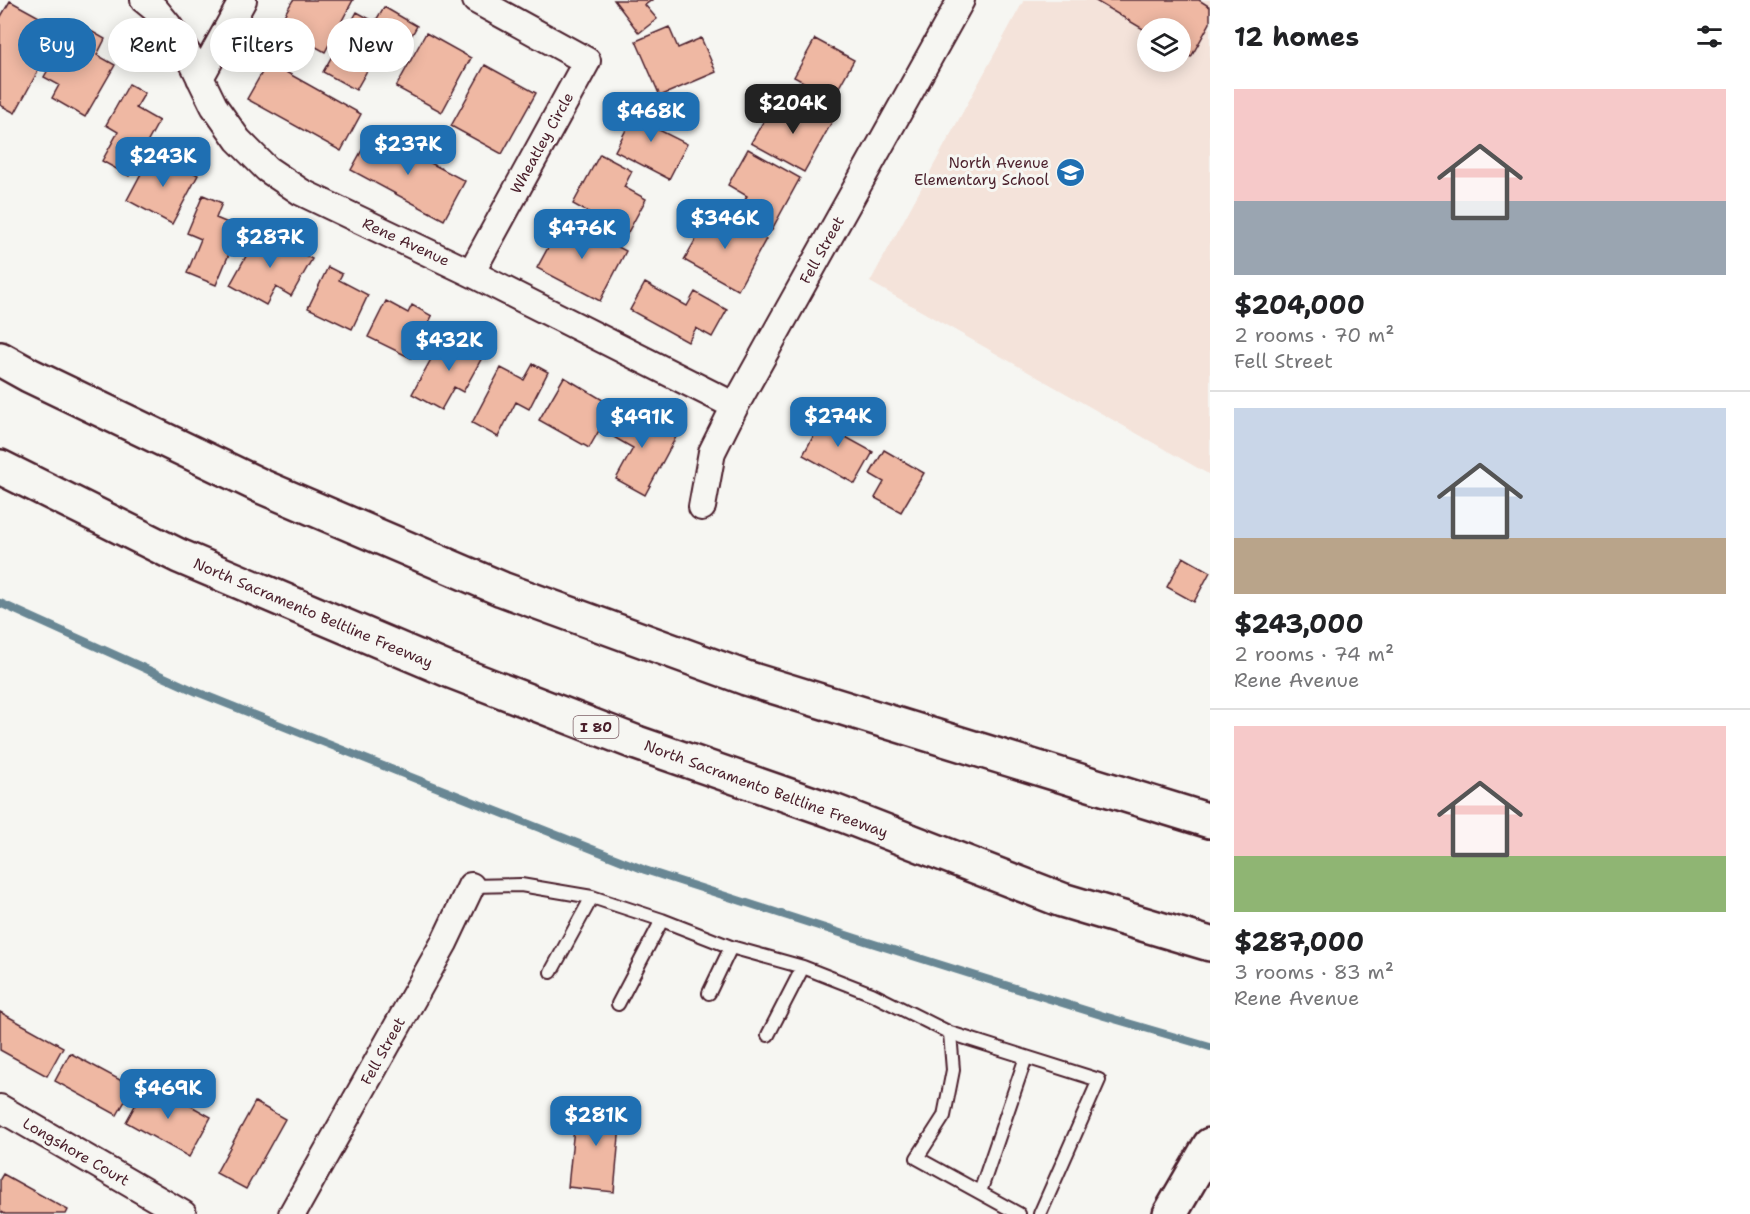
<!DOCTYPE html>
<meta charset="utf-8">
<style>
body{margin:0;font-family:"Shantell Sans",sans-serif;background:#f6f6f6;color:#202124;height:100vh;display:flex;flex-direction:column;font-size:22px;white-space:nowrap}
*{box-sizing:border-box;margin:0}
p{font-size:20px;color:#757577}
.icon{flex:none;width:33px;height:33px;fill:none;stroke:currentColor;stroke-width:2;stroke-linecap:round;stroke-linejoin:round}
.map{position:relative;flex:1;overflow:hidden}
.panel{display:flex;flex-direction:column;background:#fff;width:540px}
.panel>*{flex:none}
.hud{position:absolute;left:18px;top:18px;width:570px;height:54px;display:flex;gap:12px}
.fabs{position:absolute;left:1137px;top:18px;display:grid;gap:12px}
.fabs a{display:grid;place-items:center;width:54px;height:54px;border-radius:50%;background:#fff;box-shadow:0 3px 15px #0003;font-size:30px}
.price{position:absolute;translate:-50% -51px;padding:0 14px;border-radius:12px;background:#1f6fb2;color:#fff;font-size:20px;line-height:39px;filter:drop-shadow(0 2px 3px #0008)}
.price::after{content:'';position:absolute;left:50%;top:36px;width:18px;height:14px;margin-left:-9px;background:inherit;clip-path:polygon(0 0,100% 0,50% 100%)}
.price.current{background:#222;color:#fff}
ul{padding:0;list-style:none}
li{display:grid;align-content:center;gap:12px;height:318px;padding:0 24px}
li+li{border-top:2px solid #e0e0e0}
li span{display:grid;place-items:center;height:186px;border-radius:0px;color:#555}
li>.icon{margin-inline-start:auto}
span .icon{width:108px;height:108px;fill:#fffc;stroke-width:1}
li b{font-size:26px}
h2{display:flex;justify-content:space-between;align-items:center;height:72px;padding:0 24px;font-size:26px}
.chip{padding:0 21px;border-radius:27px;background:#fff;box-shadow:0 3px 15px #0003;font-size:21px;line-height:54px}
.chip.current{background:#1f6fb2;color:#fff}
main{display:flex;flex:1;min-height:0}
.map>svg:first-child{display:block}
.built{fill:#f4e3da;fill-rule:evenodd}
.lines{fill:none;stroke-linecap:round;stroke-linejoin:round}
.stream{stroke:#698794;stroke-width:8}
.building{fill:#efb8a3;stroke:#4a1f2b;stroke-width:1.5}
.lane-casing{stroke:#4a1f2b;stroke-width:16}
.street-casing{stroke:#4a1f2b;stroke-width:30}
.secondary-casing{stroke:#4a1f2b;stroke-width:38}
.highway-casing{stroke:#4a1f2b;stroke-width:38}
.lane{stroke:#f6f6f2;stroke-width:12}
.street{stroke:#f6f6f2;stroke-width:26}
.secondary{stroke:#f6f6f2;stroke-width:33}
.highway{stroke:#f6f6f2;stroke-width:33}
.labels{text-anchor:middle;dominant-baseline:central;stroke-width:6;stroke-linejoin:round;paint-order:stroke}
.shield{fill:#f6f6f2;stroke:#7e6067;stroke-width:1.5}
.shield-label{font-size:14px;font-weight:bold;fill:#4a1f2b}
.street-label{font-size:15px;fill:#4a1f2b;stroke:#f6f6f2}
.poi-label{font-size:15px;fill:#4a1f2b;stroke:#f6f6f2;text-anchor:end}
</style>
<main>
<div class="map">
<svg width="1210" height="1214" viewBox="0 0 1210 1214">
<rect width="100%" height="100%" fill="#f6f6f2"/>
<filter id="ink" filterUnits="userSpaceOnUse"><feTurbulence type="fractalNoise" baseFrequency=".0167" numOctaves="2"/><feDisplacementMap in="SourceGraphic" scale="12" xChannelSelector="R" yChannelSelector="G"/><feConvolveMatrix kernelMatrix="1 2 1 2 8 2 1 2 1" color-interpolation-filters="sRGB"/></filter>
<g filter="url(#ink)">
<path class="built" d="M 1024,0 L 1210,0 L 1210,475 L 870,282 ZM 1148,28 L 1180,28 L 1180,62 L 1148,62 Z"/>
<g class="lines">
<path class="stream" d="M 0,603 L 197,692 L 645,870 L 865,941 L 1104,1016 L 1210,1047"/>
</g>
<path class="building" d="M 293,0 L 353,0 L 325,52 L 278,26 Z
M 614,0 L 652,0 L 645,5 L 657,19 L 639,33 Z
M 1094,0 L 1199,0 L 1210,7 L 1210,23 L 1191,57 L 1180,51 L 1180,28 L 1148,28 L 1148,32 Z
M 10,1 L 61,29 L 15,113 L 0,105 L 0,18 Z
M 384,7 L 417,26 L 400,56 L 381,46 L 356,90 L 323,72 L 357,12 L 375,22 Z
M 75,22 L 105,39 L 97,55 L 115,65 L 85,117 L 52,98 L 59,85 L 44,77 Z
M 669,27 L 678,48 L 701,38 L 716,72 L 660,96 L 636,41 Z
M 426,33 L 471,58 L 442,112 L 396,87 Z
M 815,39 L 854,60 L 833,98 L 794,77 Z
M 268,62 L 361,114 L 341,151 L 247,99 Z
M 485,65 L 536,93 L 502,154 L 451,126 Z
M 129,84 L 145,93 L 136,108 L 159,121 L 129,176 L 102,161 L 118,132 L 106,125 Z
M 641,101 L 663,112 L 655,128 L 687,144 L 669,179 L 615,151 Z
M 798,101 L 833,120 L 804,172 L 751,143 L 771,108 L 789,118 Z
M 372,132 L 465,181 L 444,220 L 351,170 Z
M 748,149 L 800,178 L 771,231 L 738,213 L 747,196 L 728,185 Z
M 153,151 L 198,175 L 172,224 L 127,200 Z
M 600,154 L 632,171 L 624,187 L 646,199 L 627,234 L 573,204 Z
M 203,195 L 222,203 L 216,218 L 240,228 L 216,285 L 187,273 L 201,239 L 187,233 Z
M 713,209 L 766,239 L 738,290 L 684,260 Z
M 564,218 L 626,251 L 600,301 L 537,268 Z
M 260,231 L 312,259 L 291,296 L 276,287 L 266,305 L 230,285 Z
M 328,267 L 342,274 L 339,280 L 368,295 L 352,329 L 308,308 Z
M 645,283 L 687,306 L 695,292 L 727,310 L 712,337 L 696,328 L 688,342 L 630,310 Z
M 386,301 L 408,313 L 412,305 L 432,316 L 411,358 L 368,337 Z
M 471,335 L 489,345 L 463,392 L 454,387 L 441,410 L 412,394 L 441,341 L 461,353 Z
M 533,364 L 548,372 L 529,409 L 516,402 L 498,437 L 472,423 L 501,368 L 524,380 Z
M 564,377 L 613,406 L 589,448 L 539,420 Z
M 625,407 L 677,435 L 645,495 L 616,479 L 633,448 L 610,435 Z
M 829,408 L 851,420 L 842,435 L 873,452 L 855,484 L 803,455 Z
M 884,450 L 924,473 L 901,512 L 875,498 L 884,482 L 870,474 Z
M 1183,557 L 1210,572 L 1194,602 L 1167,587 Z
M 0,1012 L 63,1047 L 47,1076 L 0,1050 Z
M 70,1053 L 133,1087 L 117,1115 L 55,1081 Z
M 148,1082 L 211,1117 L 189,1157 L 126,1122 Z
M 585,1100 L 622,1103 L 614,1192 L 568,1187 L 575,1118 L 583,1119 Z
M 255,1102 L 285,1119 L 246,1189 L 216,1173 Z
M 3,1174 L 68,1210 L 66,1214 L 5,1214 L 0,1211 L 0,1179 Z"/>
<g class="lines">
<defs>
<path id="lane" d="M 471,886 L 521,885 L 592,897
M 551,972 L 592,897 L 662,920
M 709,993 L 731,947 L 803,967
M 618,1004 L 662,920 L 731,947
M 950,1033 L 1099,1080 L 1040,1214
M 768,1035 L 803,967 L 872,994 L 950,1033 L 953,1070 L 944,1116 L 917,1158 L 1019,1214
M 980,1192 L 1026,1057"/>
<path id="street" d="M 144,0 L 155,9 L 168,25 L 191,59 L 214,106 L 238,140 L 267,169 L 301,192 L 471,273 L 735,406
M 200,78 L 243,0
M 471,273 L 587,61 L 476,0
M 702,507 L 712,452 L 735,406 L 961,0
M 0,1108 L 183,1214
M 292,1214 L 444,943 L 471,886"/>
<path id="secondary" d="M 1170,1214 L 1210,1145"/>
<path id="highway" d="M 0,359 L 29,375 L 263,487 L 502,589 L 746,678 L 1210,821
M 0,467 L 179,556 L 451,671 L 637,743 L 833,811 L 1062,900 L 1210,944"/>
</defs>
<use href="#lane" class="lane-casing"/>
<use href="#street" class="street-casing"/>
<use href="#secondary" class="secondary-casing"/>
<use href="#highway" class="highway-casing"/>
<use href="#lane" class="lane"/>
<use href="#street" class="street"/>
<use href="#secondary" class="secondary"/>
<use href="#highway" class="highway"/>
</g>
</g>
<defs>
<symbol id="school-disc" viewBox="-11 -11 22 22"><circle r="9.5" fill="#1f6fb2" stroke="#f6f6f2"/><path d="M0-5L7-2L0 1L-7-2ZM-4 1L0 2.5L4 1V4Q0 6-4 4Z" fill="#fff"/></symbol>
</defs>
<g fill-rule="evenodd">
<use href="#school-disc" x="1054" y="156" width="33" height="33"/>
</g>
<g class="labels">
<rect class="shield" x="573.5" y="716" width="45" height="22" rx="4.5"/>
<g class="shield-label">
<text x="596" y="727">I 80</text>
</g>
<g class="street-label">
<text transform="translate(542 143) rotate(-61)">Wheatley Circle</text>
<text transform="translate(406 242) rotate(25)">Rene Avenue</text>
<text transform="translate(822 250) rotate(-61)">Fell Street</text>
<text transform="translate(313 613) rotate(23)">North Sacramento Beltline Freeway</text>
<text transform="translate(766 789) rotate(20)">North Sacramento Beltline Freeway</text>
<text transform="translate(383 1051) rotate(-61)">Fell Street</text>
<text transform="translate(76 1152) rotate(30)">Longshore Court</text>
</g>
<g class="poi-label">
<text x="1049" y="163">North Avenue<tspan x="1049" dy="17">Elementary School</tspan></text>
</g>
</g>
</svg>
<div class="fabs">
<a><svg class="icon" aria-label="layers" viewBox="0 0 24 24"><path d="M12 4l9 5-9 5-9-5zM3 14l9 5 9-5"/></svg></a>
</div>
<b class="price current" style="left:793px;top:135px">$204K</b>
<b class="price" style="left:651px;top:143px">$468K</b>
<b class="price" style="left:408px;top:176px">$237K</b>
<b class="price" style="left:163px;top:188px">$243K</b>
<b class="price" style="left:725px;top:250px">$346K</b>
<b class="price" style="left:582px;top:260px">$476K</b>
<b class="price" style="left:270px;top:269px">$287K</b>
<b class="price" style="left:449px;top:372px">$432K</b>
<b class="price" style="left:838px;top:448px">$274K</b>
<b class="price" style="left:642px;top:449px">$491K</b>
<b class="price" style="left:168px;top:1120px">$469K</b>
<b class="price" style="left:596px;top:1147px">$281K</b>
<div class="hud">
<a class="chip current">Buy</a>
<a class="chip">Rent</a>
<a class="chip">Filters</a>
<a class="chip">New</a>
</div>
</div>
<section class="panel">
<h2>12 homes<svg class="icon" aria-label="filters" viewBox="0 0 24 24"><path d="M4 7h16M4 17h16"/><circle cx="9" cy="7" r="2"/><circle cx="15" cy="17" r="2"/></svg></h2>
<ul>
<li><span style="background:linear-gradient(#f6c9c9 60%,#9aa5b1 0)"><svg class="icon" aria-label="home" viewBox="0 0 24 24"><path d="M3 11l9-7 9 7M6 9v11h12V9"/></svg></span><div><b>$204,000</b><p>2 rooms · 70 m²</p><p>Fell Street</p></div></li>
<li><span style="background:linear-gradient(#c9d6e8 70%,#b9a48a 0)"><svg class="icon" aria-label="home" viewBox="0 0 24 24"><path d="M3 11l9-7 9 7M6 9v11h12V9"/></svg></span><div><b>$243,000</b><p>2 rooms · 74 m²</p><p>Rene Avenue</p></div></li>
<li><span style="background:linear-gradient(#f6c9c9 70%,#8fb573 0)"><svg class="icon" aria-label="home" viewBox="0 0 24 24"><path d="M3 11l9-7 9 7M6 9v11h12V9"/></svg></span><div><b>$287,000</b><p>3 rooms · 83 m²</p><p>Rene Avenue</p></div></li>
</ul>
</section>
</main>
